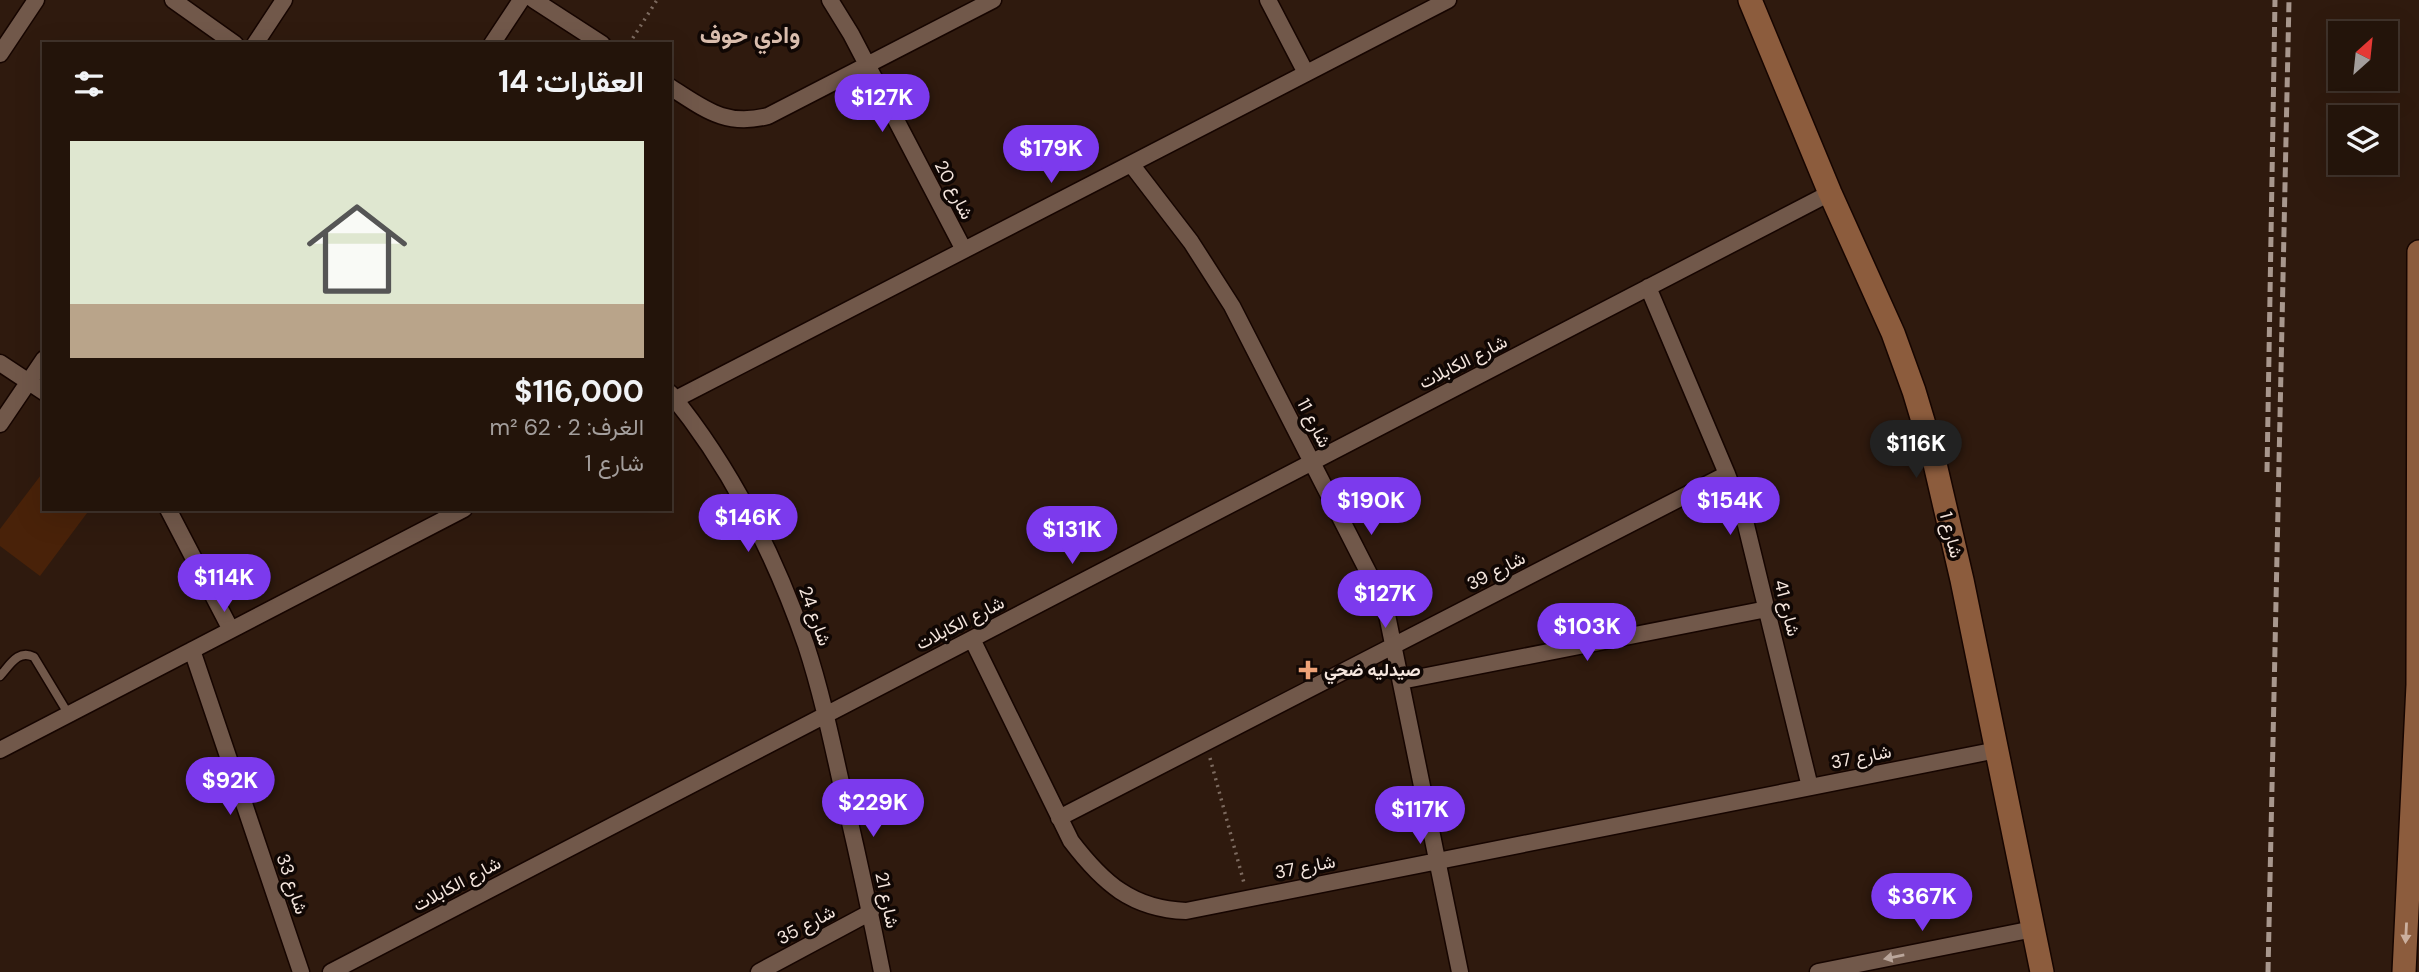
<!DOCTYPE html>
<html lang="ar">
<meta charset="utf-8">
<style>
body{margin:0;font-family:"DM Sans",Vazirmatn,sans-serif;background:#2f2118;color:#f1f3f6;direction:rtl;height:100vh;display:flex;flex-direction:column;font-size:26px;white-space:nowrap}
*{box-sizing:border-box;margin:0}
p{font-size:23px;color:#a39e9c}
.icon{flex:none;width:38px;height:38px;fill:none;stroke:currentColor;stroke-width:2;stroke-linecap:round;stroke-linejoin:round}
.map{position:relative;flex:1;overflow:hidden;direction:ltr}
.details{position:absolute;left:42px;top:42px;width:630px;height:469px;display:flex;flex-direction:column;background:#23140a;border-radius:0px;box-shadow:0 7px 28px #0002,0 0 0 2px #40332b;direction:rtl}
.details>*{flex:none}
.needle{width:46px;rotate:27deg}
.tools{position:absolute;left:2328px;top:21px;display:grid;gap:14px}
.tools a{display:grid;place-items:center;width:70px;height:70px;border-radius:0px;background:#23140a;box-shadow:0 7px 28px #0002,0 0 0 2px #40332b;font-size:35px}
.price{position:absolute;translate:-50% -60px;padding:0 16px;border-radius:24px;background:#7c3aed;color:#fff;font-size:23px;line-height:46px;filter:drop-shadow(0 2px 4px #0008)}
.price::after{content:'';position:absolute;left:50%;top:42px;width:21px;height:16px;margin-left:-10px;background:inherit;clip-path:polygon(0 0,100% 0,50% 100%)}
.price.selected{background:#222;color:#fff}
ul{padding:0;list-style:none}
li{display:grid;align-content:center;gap:14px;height:371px;padding:0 28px}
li+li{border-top:2px solid #40332b}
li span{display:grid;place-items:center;height:217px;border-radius:0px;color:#555}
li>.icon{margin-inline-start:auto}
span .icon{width:126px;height:126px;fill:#fffc;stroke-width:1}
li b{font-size:30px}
h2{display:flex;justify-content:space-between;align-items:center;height:84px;padding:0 28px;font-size:30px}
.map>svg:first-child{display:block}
.green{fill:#492209}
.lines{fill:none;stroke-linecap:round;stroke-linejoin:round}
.lane-casing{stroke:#160500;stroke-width:11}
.street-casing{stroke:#160500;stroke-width:19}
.secondary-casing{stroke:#160500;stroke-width:26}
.path{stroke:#7c6a5f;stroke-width:3.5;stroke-dasharray:2 5;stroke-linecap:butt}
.lane{stroke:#71584a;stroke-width:8}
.street{stroke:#71584a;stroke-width:16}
.secondary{stroke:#8c5c3d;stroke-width:23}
.rail{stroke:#a8978d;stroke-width:5;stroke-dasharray:10 5;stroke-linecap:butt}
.oneway{fill:#cbaf9e}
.oneway2{fill:#baa69b}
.poi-dot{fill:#efa377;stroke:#100704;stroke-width:2.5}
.labels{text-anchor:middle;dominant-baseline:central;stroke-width:7;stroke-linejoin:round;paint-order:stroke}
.street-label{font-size:18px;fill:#f5e6de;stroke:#100704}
.poi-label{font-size:18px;font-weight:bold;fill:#f5e6de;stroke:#100704;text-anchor:start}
.district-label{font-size:24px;font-weight:bold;fill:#d9bdad;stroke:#100704}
</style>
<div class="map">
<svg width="2419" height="972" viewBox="0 0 2419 972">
<rect width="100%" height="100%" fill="#2f1a0e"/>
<path class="green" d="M 44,471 L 44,509 L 90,509 L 40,576 L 0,546 L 0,529 Z"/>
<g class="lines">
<defs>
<path id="lane" d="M 0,676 C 10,665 18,649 34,657 L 69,715"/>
<path id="street" d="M 173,0 L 235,44
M 534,0 L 602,44
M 830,0 L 851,34 L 964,250
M 1268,0 L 1306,73
M 255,44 L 284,0
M 492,44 L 521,0
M 0,54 L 36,0
M 670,87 C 705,109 725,127 768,116 L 993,0
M 1131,164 L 1191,242 L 1232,306 L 1385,605 L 1460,972
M 1648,287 L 1727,474 L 1746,525 L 1810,787
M 0,363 L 44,392
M 670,393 C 730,466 775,556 806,645 C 823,697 834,752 846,805 C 859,861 871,916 882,972
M 670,402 L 1448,0
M 0,424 L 44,359
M 168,509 L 231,630
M 972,639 L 1071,841 C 1103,883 1132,909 1186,911 L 1997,750
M 192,650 L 301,972
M 1401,681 L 1767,609
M 0,750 L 464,509
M 1059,818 L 1727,474
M 331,972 L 1830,193
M 759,972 L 871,912
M 1818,972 L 2033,929"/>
<path id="secondary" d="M 1750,0 L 1830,193 L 1893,333 L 1914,391 L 1932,451 L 1962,580 L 2042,972
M 2404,972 L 2418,685 L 2419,252"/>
</defs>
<use href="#lane" class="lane-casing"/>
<use href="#street" class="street-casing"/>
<use href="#secondary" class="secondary-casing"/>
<path class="path" d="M 629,44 L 657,0
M 1210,758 L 1244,883"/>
<use href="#lane" class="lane"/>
<use href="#street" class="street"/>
<use href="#secondary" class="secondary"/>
<path class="rail" d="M 2267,472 L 2275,0
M 2268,972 L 2289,0"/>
</g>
<defs><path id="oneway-solid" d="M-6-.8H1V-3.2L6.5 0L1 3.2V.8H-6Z" transform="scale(1.75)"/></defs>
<use class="oneway" href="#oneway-solid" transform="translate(2406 933) rotate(93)"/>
<use class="oneway2" href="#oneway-solid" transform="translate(1894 957) rotate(169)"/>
<path class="poi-dot" d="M1304.5 659.5h7v7h7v7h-7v7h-7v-7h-7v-7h7z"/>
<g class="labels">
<g class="street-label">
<text transform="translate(954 190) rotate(63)">شارع 20</text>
<text transform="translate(1463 362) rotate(-27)">شارع الكابلات</text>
<text transform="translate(1314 423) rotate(63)">شارع 11</text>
<text transform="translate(1951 535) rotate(76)">شارع 1</text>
<text transform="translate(1496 571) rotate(-27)">شارع 39</text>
<text transform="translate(1787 608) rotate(76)">شارع 41</text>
<text transform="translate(815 616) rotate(70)">شارع 24</text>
<text transform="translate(960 623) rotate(-27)">شارع الكابلات</text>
<text transform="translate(1861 757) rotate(-11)">شارع 37</text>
<text transform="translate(1305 867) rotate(-11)">شارع 37</text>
<text transform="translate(292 884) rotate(71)">شارع 33</text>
<text transform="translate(457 884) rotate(-28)">شارع الكابلات</text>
<text transform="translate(887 900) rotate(78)">شارع 21</text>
<text transform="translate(806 925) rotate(-28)">شارع 35</text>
</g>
<g class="poi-label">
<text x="1324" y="670">صيدليه ضحي</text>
</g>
<g class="district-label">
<text x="750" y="34">وادي حوف</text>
</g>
</g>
</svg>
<div class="tools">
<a><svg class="needle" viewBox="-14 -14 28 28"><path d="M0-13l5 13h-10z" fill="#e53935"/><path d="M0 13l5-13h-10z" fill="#a39e9c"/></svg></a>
<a><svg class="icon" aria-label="layers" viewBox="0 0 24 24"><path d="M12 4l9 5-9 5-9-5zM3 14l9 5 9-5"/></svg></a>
</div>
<b class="price" style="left:882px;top:134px">$127K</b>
<b class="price" style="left:1051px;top:185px">$179K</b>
<b class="price selected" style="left:1916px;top:480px">$116K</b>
<b class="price" style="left:1371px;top:537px">$190K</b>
<b class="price" style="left:1730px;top:537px">$154K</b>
<b class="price" style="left:748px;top:554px">$146K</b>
<b class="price" style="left:1072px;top:566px">$131K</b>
<b class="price" style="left:224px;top:614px">$114K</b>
<b class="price" style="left:1385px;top:630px">$127K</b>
<b class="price" style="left:1587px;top:663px">$103K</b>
<b class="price" style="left:230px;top:817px">$92K</b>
<b class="price" style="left:873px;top:839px">$229K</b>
<b class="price" style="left:1420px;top:846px">$117K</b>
<b class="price" style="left:1922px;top:933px">$367K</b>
<section class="details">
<h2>العقارات: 14<svg class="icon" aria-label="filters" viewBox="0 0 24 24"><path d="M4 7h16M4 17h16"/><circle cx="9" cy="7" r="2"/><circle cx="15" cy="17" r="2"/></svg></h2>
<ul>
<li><span style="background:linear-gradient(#dfe7d0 75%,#b9a48a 0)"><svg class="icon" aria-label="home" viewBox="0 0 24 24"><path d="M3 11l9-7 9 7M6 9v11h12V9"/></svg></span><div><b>$116,000</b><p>الغرف: 2 · 62 m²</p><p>شارع 1</p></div></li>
</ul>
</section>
</div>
